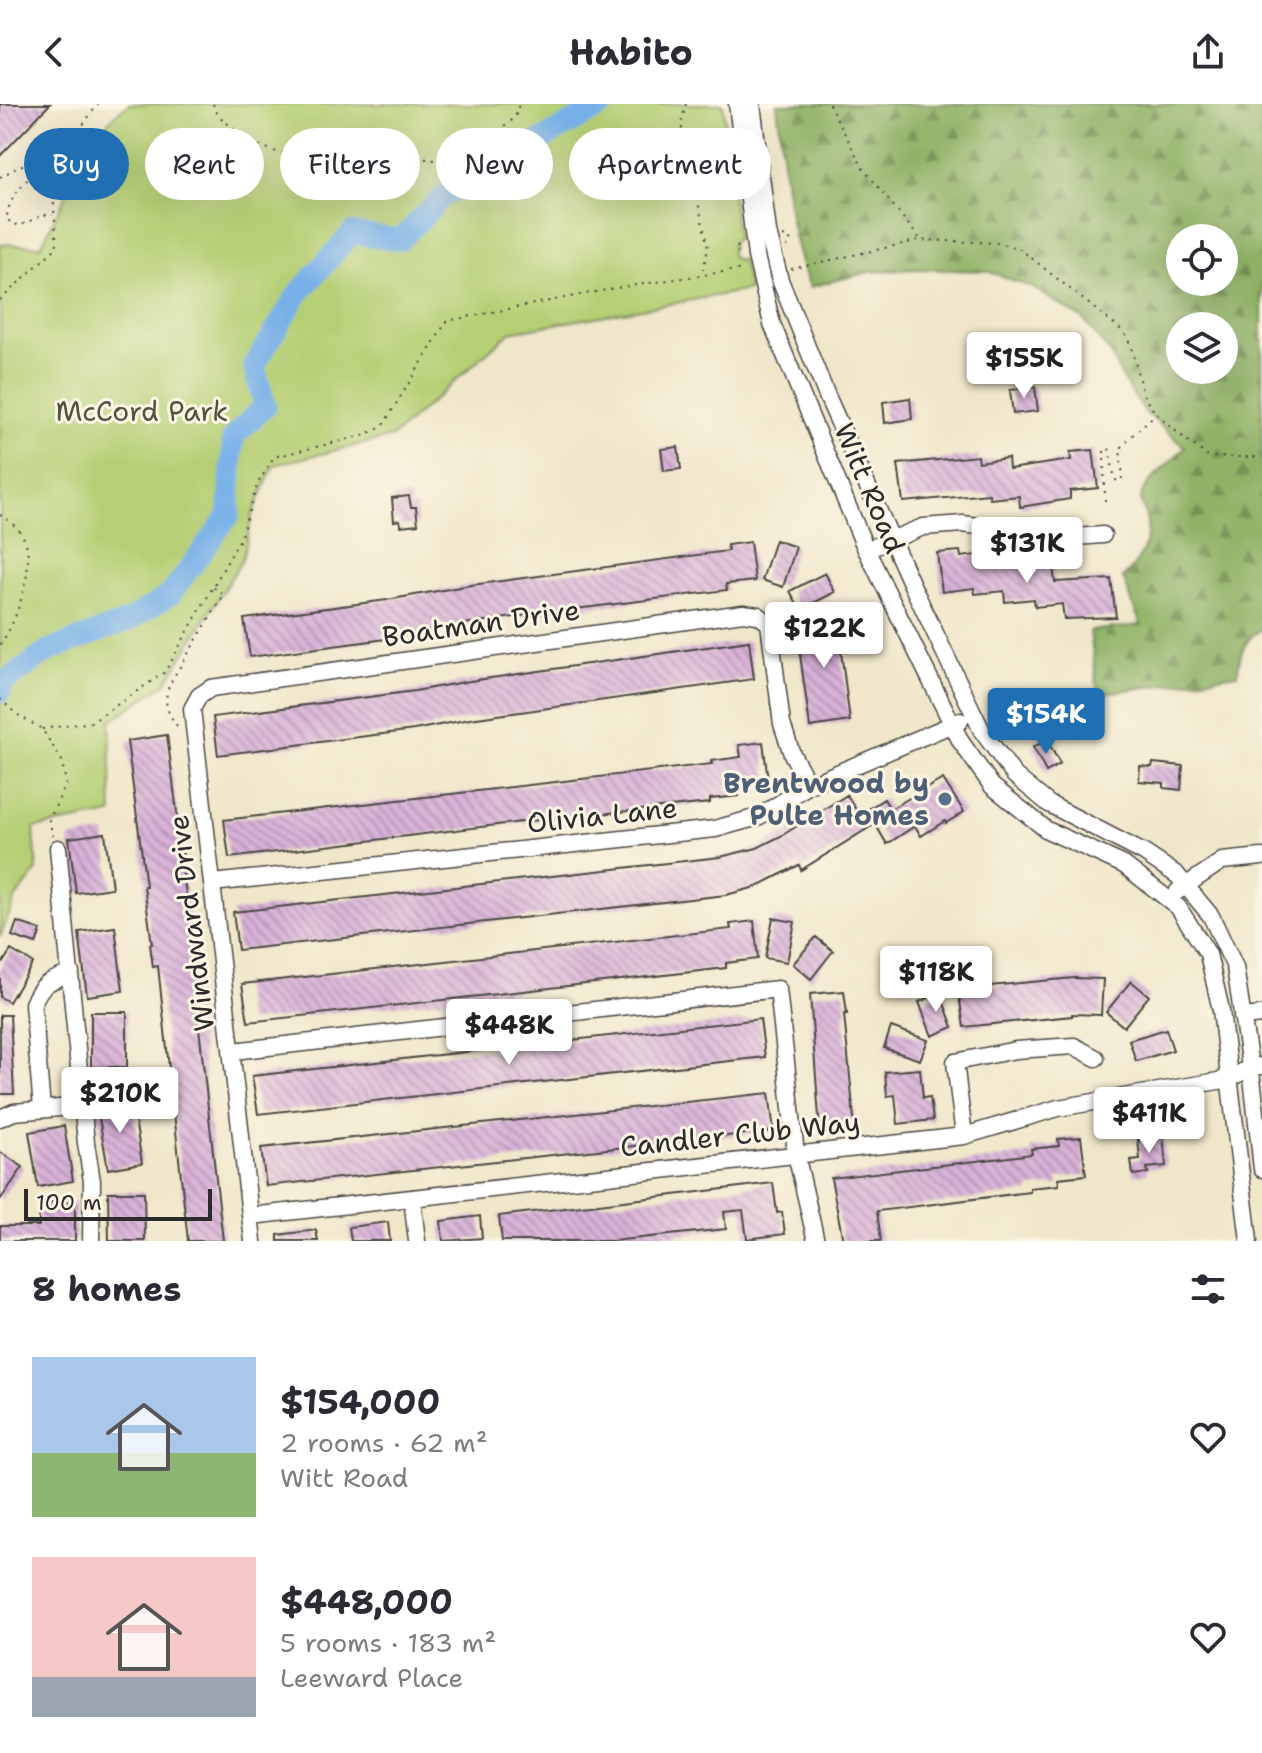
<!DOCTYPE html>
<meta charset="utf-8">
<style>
body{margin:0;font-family:"Shantell Sans",sans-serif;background:#f7f7f7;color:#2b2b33;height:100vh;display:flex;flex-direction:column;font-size:30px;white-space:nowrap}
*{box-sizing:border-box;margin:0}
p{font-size:26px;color:#7c7c81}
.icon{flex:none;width:44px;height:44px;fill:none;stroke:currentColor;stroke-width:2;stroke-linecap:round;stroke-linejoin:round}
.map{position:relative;height:1137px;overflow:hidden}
.panel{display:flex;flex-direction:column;background:#fff;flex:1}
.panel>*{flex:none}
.hud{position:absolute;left:24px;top:24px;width:800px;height:72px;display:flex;gap:16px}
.buttons{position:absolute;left:1166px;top:120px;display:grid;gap:16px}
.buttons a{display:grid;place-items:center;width:72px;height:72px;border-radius:50%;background:#fff;box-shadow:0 8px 32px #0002;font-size:40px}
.scale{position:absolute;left:24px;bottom:20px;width:188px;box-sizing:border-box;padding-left:8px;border:4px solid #2b2b2b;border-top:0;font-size:22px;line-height:28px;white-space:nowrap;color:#2b2b2b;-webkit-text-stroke:6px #fcf5e5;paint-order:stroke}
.price{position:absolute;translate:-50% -68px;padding:0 18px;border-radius:8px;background:#fff;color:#222;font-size:26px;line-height:52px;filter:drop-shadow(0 2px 4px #0008)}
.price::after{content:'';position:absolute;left:50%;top:48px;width:24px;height:18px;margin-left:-12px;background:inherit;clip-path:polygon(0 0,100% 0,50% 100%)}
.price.active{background:#1f6fb2;color:#fff}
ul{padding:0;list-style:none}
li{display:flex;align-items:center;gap:24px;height:200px;padding:0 32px}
li span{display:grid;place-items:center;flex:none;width:224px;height:160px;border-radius:0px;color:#555}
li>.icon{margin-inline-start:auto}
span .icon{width:96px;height:96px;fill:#fffc;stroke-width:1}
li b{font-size:34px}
h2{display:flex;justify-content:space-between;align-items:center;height:96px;padding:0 32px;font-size:34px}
.tag{padding:0 28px;border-radius:36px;background:#fff;box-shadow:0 8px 32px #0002;font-size:28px;line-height:72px}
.tag.active{background:#1f6fb2;color:#fff}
header{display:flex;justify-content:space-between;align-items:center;height:104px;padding:0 32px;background:#fff;font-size:36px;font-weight:700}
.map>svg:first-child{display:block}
.forest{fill:url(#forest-firs);stroke:#5e6e48;stroke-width:2;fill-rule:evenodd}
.green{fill:#b5cf75;stroke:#707d50;stroke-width:2}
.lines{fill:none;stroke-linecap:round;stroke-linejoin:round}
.river{stroke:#78b1e8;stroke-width:22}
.building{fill:url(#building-back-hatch)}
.minor-casing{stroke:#494743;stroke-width:19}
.path{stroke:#494743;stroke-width:2;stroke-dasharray:2 6;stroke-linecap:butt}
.minor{stroke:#fff;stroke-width:16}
.service-dot{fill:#5c6f8a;stroke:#fcf5e5;stroke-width:3}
.labels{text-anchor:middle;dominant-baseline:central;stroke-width:6;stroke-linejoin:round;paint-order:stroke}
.park-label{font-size:28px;fill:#4e543e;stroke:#fcf5e5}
.street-label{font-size:28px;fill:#2b2b2b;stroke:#fcf5e5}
.service-label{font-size:28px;font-weight:bold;fill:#4e5e75;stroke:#fcf5e5;text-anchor:end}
</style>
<header><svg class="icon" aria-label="back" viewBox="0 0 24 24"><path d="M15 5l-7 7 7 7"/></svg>Habito<svg class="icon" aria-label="share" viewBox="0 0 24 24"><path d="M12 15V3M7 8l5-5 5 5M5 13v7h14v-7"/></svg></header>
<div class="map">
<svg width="1262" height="1137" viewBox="0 0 1262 1137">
<defs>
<pattern id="forest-firs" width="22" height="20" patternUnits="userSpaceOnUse" patternTransform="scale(2)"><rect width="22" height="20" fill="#90b266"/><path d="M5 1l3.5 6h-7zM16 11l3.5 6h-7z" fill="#769154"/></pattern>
<pattern id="building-back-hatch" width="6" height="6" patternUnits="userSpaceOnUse" patternTransform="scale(2)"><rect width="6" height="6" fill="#d8b0d7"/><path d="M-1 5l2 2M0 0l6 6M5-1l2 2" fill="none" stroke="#af8faf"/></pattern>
</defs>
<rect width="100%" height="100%" fill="#fcf5e5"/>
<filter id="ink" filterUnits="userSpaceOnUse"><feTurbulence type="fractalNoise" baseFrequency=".0125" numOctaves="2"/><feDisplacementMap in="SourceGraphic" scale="16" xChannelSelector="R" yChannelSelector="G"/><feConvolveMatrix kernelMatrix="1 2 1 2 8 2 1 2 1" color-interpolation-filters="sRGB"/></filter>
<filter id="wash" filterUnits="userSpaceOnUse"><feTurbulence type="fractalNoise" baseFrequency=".006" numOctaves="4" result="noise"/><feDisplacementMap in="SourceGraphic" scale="32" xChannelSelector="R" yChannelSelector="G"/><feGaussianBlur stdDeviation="1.8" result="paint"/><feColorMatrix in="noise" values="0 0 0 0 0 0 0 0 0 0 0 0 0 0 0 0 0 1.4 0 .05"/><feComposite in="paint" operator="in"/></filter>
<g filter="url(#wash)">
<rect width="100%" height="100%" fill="#f0e7ca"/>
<path class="forest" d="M 777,0 L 1262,0 L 1262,525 C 1245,533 1238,552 1238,570 L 1098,590 L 1090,527 L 1141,521 L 1123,474 C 1139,457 1152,439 1146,413 C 1144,405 1139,398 1142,389 C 1148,375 1174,356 1185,343 L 1144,307 L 1125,279 L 1110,249 L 1083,215 L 1031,183 L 987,167 L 915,165 L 869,168 L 810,183 C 786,126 784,61 777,0 ZM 1180,134 L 1224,134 L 1224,178 L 1180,178 ZM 1180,222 L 1224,222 L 1224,266 L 1180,266 Z"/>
<path class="green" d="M 129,0 L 723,0 L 737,134 L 732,139 L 731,150 L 734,155 L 742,156 L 749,186 L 510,228 L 392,333 L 274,361 L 253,409 L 242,456 L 165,580 L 110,617 L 112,710 L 34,724 L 37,767 L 16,793 L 0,833 L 0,140 L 41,142 L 76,71 C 80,48 110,12 129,0 Z"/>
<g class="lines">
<path class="river" d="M 0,588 L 3,579 L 50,546 L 128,517 L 170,491 L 229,411 L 233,333 L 265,302 L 254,262 L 297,191 L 352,129 L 400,136 L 443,92 L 605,0"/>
</g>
<g id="blocks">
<path class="building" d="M 0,0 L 50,0 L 0,52 Z
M 1035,283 L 1038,307 L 1013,310 L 1010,286 Z
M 910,294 L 912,315 L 885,319 L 883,298 Z
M 678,343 L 681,365 L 664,367 L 661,345 Z
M 1093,346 L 1098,384 L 1070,387 L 1070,395 L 1020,403 L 1019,392 L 990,395 L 989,390 L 903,398 L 898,360 L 978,352 L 979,358 L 1008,354 L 1009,365 L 1071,356 L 1070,348 Z
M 409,392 L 411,403 L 416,403 L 418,420 L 401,422 L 400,416 L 394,417 L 392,394 Z
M 775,436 L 796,443 L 783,483 L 762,476 Z
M 750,438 L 755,477 L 726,480 L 727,486 L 528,511 L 443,523 L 386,535 L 250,553 L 244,515 L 387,496 L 471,481 L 728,447 L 727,441 Z
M 960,447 L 961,453 L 992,449 L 994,461 L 1023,458 L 1024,465 L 1053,462 L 1055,478 L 1111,475 L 1116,513 L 1064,515 L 1062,500 L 1035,503 L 1034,495 L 1005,498 L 1004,487 L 975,490 L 974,484 L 942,488 L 937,449 Z
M 825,469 L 835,488 L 800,506 L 790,487 Z
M 840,508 L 843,531 L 839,532 L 850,617 L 810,623 L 799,543 L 804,542 L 799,514 Z
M 749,537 L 754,575 L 470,615 L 414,626 L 218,651 L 213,613 L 415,587 L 470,577 Z
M 167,631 L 185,770 L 183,770 L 192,828 L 189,828 L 196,897 L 223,1137 L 188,1137 L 161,890 L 158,862 L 153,863 L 150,840 L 152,840 L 144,782 L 146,782 L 127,637 Z
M 1047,636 L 1060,660 L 1046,668 L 1033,643 Z
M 763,638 L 768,676 L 738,679 L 739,692 L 710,695 L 710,699 L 538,716 L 229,754 L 224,716 L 712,660 L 711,657 L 741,653 L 739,641 Z
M 1153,659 L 1183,662 L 1181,686 L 1164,684 L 1164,679 L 1139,677 L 1140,662 L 1152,663 Z
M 943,675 L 964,708 L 946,719 L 945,717 L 921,732 L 915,722 L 887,740 L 875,720 L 801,766 L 799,761 L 756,783 L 726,791 L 238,846 L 233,808 L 720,753 L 757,744 L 781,732 L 847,691 L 859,711 L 884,695 L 890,705 Z
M 105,729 L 112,784 L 76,789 L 69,734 Z
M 773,814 L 795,818 L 787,858 L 765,854 Z
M 754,817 L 758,855 L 726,859 L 726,864 L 248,918 L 242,880 L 731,825 L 730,820 Z
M 17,818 L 41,826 L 36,840 L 12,832 Z
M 115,823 L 123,887 L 87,892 L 79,828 Z
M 816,833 L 833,847 L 811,875 L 793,860 Z
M 11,846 L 33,859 L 9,898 L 0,893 L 0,863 Z
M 1074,874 L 1103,875 L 1101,911 L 1072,910 L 1072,912 L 964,923 L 958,885 Z
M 1131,877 L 1149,892 L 1124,923 L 1106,908 Z
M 844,887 L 847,910 L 844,910 L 855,1025 L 820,1028 L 810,890 Z
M 940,889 L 953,923 L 932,932 L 919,898 Z
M 91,908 L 127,908 L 127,963 L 91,963 Z
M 0,911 L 10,911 L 14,990 L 0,990 Z
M 760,915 L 765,953 L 258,1010 L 252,972 Z
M 891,923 L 928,936 L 920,956 L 884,944 Z
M 1166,925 L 1173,946 L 1136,957 L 1129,936 Z
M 920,965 L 923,994 L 930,993 L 933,1016 L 898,1020 L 895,991 L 887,992 L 885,968 Z
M 769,989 L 774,1027 L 266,1082 L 261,1044 Z
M 132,997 L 142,1059 L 108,1065 L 97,1002 Z
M 64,1022 L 73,1077 L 38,1083 L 29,1028 Z
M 1163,1032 L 1166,1062 L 1147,1064 L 1148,1069 L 1133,1071 L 1131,1056 L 1140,1055 L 1138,1035 Z
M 1081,1033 L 1086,1071 L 1058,1074 L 1059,1081 L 1030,1084 L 1030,1088 L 877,1107 L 881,1137 L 843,1137 L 831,1074 L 1002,1054 L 1032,1050 L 1031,1045 L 1059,1042 L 1058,1035 Z
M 0,1048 L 23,1063 L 0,1096 Z
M 773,1079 L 777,1109 L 782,1108 L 785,1130 L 747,1135 L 743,1106 L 724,1108 L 726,1125 L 612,1137 L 502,1137 L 499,1112 Z
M 108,1088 L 144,1088 L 145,1137 L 109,1137 Z
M 39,1098 L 75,1098 L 75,1137 L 0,1137 L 0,1122 L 39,1122 Z
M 480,1112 L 482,1134 L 443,1137 L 441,1117 Z
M 388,1118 L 390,1137 L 351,1137 L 349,1123 Z
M 316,1126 L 318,1137 L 278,1137 L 278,1131 Z"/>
</g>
</g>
<g filter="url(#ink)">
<use href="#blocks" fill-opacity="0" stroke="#494743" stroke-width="2"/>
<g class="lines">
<defs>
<path id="minor" d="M 737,0 L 756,152 L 772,220 L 864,441 L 961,638 L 992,682 L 1047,726 L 1124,761 L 1178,803 L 1208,850 L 1221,906 L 1249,1137
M 752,0 L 768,128 L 780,176 L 827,292 L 912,481 L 982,627 L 1014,671 L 1049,700 L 1144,749 L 1177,771 L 1211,812 L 1235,863 L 1253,982 L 1262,1065
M 866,446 L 923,423 L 963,420 L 1061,434 L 1103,431
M 58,744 L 86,1039 L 92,1077 L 91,1137
M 212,779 L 715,725 L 758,713 L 809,681 L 960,617
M 1178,787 L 1222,757 L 1262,753
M 1242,913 L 1262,911
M 233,947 L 778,885 L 796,1050 L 816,1137
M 42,1005 L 33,900 C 41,878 51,877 71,869
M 0,1014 L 14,1008 L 82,1002
M 964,1032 L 955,958 L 1016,946 L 1074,942 L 1096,954
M 412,1094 L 417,1137
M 251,1112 L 964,1032 L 1058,1004 L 1230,975 L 1250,963 L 1262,962
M 253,1137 L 192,605 L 199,592 L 211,584 L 743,509 L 758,511 L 769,519 L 782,620 L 792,650 L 809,681"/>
</defs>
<use href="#minor" class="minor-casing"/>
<path class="path" d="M 213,0 L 218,11 L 246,36 L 279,49 L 321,45 L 371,46 L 433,56 L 476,42 L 515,14 L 519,0
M 686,0 L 681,20 L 708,144 L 702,170
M 829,0 L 863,64 L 920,135
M 67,45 L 83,54
M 252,49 L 256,41
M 0,73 L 35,54 L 43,59 C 29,75 6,93 7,116 L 19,122 L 43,111 L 53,111
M 783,132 L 789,134 L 791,138 L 787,143
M 738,142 L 735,147 L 740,150
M 791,165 L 920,136 L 999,139 L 1020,145 L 1124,228 C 1138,252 1135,272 1145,293 C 1154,314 1191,338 1208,353 L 1262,353
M 0,196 L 57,143 L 53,91 L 66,44 L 98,0
M 1105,397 L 1104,348 L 1109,344 L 1115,376 L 1121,377 C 1125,366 1119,356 1121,345 C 1123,338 1149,316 1157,309
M 0,411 C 12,417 25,430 27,444 C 32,472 16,519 0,541
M 0,595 L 18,611 L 42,625 L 62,657 L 66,680 L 49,716 L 53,732
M 177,622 C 166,607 163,597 170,579 L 224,491 L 213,483
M 42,625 L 92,618 L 165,568 L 240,435 L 258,379 L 274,353 L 362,332 L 382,323 L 447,217 L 616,184 L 743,165"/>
<use href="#minor" class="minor"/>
</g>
</g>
<circle class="service-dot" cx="945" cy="695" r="8"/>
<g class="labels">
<g class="park-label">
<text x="142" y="307">McCord Park</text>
</g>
<g class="street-label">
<text transform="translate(870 384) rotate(67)">Witt Road</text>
<text transform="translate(481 519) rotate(-8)">Boatman Drive</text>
<text transform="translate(602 711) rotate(-6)">Olivia Lane</text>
<text transform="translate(191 819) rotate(-97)">Windward Drive</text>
<text transform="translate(740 1030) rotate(-6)">Candler Club Way</text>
</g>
<g class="service-label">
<text x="929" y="679">Brentwood by<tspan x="929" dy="32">Pulte Homes</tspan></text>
</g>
</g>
</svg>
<div class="buttons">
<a><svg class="icon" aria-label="locate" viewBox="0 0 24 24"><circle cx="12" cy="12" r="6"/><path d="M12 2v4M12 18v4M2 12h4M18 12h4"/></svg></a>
<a><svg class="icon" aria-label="layers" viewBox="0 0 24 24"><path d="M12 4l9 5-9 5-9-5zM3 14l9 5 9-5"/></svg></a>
</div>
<div class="scale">100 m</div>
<b class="price" style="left:1024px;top:296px">$155K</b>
<b class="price" style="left:1027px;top:481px">$131K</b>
<b class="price" style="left:824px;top:566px">$122K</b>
<b class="price active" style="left:1046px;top:652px">$154K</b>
<b class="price" style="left:936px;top:910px">$118K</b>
<b class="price" style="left:509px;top:963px">$448K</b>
<b class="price" style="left:120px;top:1031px">$210K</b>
<b class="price" style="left:1149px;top:1051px">$411K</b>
<div class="hud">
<a class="tag active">Buy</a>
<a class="tag">Rent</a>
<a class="tag">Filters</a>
<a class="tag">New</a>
<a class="tag">Apartment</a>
</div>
</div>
<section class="panel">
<h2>8 homes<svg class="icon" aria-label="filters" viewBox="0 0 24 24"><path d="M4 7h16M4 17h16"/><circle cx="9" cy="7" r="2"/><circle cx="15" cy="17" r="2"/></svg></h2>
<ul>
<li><span style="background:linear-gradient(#a9c7e8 60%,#8fb573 0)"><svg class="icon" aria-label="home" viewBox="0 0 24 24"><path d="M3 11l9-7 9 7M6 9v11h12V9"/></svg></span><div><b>$154,000</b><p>2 rooms · 62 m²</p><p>Witt Road</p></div><svg class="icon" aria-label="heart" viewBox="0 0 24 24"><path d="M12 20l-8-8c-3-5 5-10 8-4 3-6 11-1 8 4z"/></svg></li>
<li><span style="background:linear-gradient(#f6c9c9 75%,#9aa5b1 0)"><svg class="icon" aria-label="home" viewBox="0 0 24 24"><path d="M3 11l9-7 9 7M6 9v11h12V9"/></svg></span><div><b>$448,000</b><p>5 rooms · 183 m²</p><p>Leeward Place</p></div><svg class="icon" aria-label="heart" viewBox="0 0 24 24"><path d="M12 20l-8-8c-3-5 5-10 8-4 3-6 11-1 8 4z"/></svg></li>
</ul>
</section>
